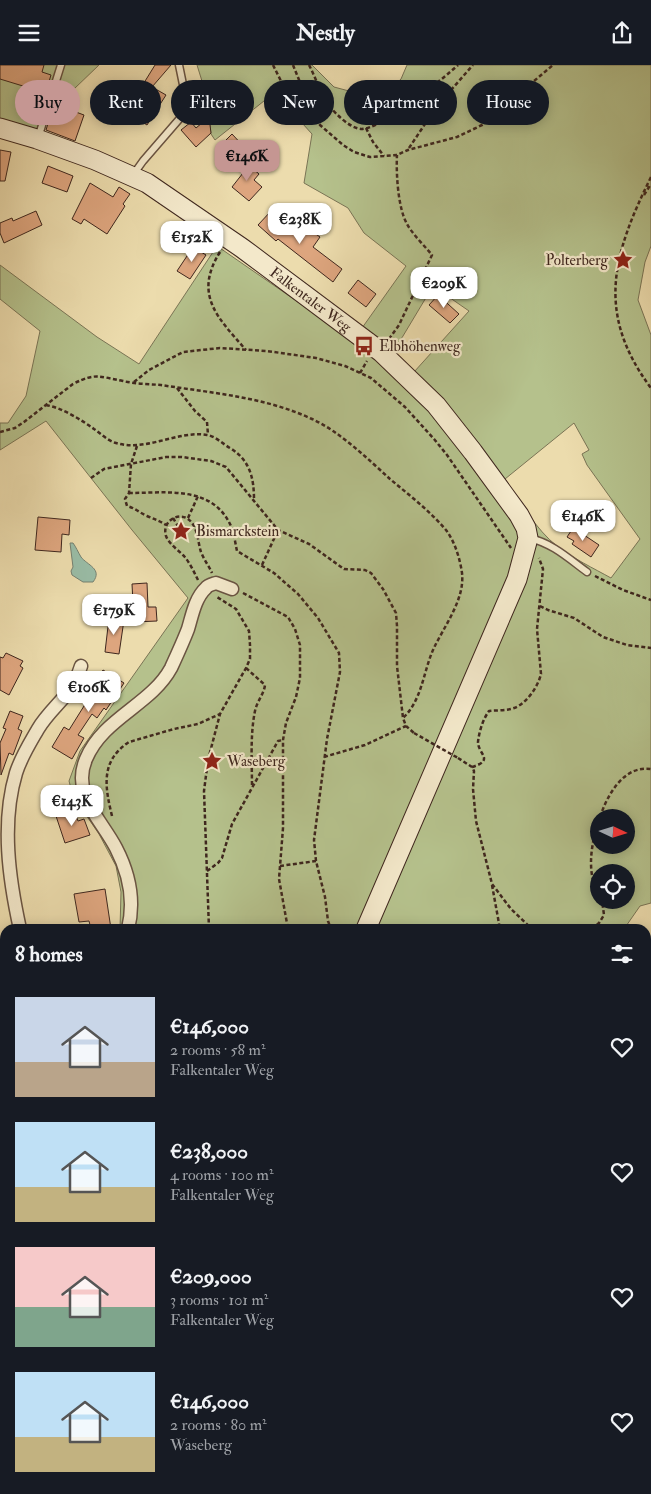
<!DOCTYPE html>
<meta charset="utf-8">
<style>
body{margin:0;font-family:"IM FELL Double Pica",serif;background:#20242c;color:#f1f3f6;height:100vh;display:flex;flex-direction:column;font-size:19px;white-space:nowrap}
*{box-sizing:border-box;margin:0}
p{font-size:16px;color:#9ea1a6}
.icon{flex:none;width:28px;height:28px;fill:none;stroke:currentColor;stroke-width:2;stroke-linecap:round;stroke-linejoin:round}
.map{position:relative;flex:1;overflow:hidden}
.side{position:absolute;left:0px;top:859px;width:651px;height:571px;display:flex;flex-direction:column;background:#171b24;border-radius:15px 15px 0 0;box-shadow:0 2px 12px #0003}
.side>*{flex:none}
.hud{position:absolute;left:15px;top:15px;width:621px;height:45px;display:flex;gap:10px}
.needle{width:32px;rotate:94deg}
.controls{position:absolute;left:590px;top:744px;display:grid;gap:10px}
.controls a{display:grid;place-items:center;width:45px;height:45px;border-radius:50%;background:#171b24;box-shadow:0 2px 12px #0003;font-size:25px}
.price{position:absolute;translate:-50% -42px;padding:0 11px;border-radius:10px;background:#fff;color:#222;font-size:16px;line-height:32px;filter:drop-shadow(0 1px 2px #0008)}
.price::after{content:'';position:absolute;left:50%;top:30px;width:15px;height:11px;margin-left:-8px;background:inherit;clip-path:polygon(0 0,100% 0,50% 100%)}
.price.selected{background:#c59692;color:#111}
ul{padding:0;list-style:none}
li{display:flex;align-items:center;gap:15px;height:125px;padding:0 15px}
li span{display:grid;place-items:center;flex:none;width:140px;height:100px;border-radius:0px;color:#555}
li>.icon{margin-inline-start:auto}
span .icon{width:60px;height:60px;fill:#fffc;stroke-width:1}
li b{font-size:21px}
h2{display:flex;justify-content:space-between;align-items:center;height:60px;padding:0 15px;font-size:21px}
.chip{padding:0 18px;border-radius:22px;background:#171b24;box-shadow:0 2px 12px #0003;font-size:18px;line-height:45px}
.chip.selected{background:#c59692;color:#111}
header{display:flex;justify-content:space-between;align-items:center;height:65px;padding:0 15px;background:#171b24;font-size:22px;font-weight:800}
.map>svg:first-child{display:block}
.green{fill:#b5c18c;stroke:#7a7455;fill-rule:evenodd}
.water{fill:#99bca6;stroke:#758070}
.building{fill:#dda57e;stroke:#3f271e}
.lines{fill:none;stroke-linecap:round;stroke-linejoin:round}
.lane-casing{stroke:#6a5442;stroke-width:9}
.street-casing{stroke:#6a5442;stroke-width:15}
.secondary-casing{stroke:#3f271e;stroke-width:21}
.path{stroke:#3f271e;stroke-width:2.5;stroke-dasharray:4 2.5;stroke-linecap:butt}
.lane{stroke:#f3e8ca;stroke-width:6}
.street{stroke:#f3e8ca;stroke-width:12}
.secondary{stroke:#f3e8ca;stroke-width:19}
.path-bridge{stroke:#3f271e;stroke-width:2.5;stroke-dasharray:4 2.5;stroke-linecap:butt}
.labels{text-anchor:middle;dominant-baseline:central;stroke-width:4.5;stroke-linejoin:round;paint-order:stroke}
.poi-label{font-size:15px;fill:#3f271e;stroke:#f3e8ca;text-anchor:start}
.street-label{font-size:15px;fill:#3f271e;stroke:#f3e8ca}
</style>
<header><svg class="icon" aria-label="menu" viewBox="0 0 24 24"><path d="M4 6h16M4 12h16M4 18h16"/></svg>Nestly<svg class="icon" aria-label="share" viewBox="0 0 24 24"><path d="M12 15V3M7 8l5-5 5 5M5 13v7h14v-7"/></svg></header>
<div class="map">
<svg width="651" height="1429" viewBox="0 0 651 1429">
<rect width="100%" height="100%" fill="#ecdcad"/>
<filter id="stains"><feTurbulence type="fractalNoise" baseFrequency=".004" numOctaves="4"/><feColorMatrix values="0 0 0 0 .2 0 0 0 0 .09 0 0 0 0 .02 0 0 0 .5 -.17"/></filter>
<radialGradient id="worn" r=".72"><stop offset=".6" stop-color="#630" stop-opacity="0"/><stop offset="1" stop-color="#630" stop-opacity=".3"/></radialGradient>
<path class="green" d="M 0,0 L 99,0 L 74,24 L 64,17 L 55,23 L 41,67 L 0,54 Z
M 197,0 L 312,0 L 334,22 L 364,30 L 385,29 L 401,14 L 407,0 L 651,0 L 651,181 L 645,197 L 638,235 L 651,270 L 651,838 L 640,841 L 624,864 L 120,864 L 121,827 L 116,801 L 99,769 L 73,731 L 69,716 L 80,686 L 188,533 L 132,465 L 46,356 L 0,385 L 0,358 L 8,358 L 26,331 L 40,266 L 0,234 L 0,200 L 97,272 L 139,299 L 217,181 L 350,273 L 362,263 L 406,201 L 364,168 L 348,143 L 304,118 L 312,69 L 293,48 L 279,24 L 215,75 L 211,69 L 206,29 ZM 433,221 L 469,246 L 414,307 L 394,286 ZM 574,358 L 589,385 L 582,389 L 587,400 L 640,474 L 611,513 C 593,503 574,494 557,481 C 536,465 520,436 505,414 ZM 599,752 L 626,752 L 626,780 L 599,780 ZM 599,808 L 626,808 L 626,835 L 599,835 Z"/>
<path class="water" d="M 70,478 L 73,478 C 76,482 78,487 81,492 C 87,500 103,504 93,517 L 83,517 L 72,510 L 71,506 L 73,502 Z"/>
<path class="building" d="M 0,0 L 44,0 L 42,7 L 51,10 L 47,23 L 37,20 L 36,25 L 0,14 Z
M 155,0 L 171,0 L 152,22 L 166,30 L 147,60 L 126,47 Z
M 54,39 L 84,50 L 75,76 L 46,65 Z
M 209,52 L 211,68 L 196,82 L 181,65 L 191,57 L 196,63 Z
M 232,69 L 246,84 L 233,96 L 219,82 Z
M 0,85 L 11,87 L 5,116 L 0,116 Z
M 245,97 L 259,109 L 254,115 L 262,122 L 249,136 L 232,122 L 243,108 L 239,104 Z
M 48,101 L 73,111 L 67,127 L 42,118 Z
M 90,118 L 113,132 L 119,122 L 130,129 L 123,139 L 125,141 L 107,169 L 84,154 L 81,159 L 72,154 Z
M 36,146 L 42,160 L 4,178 L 0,168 L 0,158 L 12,153 L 13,156 Z
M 271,146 L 300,172 L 307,163 L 320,172 L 313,182 L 342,204 L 333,217 L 278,174 L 276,176 L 258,160 Z
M 193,182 L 206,190 L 190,214 L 177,206 Z
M 358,215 L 376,229 L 366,242 L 348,228 Z
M 438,230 L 459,249 L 450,258 L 429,240 Z
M 38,452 L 70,455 L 69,470 L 62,469 L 61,487 L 35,485 Z
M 575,460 L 583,466 L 581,468 L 599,480 L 591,492 L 572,479 L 574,476 L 567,472 Z
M 147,518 L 148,542 L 156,542 L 157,556 L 134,557 L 132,519 Z
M 109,553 L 124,555 L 119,589 L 105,587 Z
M 6,588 L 23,596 L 20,601 L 23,603 L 9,630 L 0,625 L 0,592 L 3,593 Z
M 103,605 L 124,618 L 106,645 L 104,643 L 97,653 L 92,649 L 78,670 L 84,673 L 72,694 L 52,682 L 64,662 L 69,665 L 89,633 L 86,631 Z
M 10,646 L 23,651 L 18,664 L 22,666 L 13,690 L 9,688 L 1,710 L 0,678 L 6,664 L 3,663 Z
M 74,745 L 78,756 L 84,754 L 90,770 L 65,778 L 56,751 Z
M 105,824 L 111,864 L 91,864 L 89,856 L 79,857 L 74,829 Z"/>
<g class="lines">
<defs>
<path id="lane" d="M 38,73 L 61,0
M 133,110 L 143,96 L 188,44 L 179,0
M 529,473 C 552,478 568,493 587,507"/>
<path id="street" d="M 20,864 C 9,814 1,758 16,708 C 21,692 30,678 38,664 C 48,647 64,635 74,619 C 77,613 79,607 81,601
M 128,864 C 135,836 129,808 116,783 C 101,754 71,729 86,694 C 103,653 151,640 171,603 C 177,590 183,577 188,564 C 192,551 195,533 206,523 C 208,520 213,519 216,518 L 232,524
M 0,1139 L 5,1137
M 294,1425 L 294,1429
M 518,1429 L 518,1425"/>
<g id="secondary">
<path id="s1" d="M 0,63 L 37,74 L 95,95 L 147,118 L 242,183 L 381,287 L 436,340 L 473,387 L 519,450 L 526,463 L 528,473 L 517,514 L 366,864"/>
<path d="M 646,1049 L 651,1050"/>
<path d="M 42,1429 L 43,1425"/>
</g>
</defs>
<use href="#lane" class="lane-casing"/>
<use href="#street" class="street-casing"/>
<use href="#secondary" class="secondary-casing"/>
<path class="path" d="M 273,0 L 295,44 C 300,50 305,49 312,47
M 293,0 L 312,47 L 320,60 L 343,80 L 354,87 L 370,92 L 397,90 L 408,85 L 457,72 L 482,60 L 553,0
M 309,0 C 316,13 321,30 330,42 C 337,50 350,63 361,64 C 380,65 443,14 458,0
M 366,63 L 373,77 L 384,91
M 409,83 L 437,41 L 473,0
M 651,112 C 613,189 595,248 651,323
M 644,130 L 651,119
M 220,187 C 193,230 218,253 246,285
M 389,274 L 399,260 L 432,190 C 424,180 413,170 407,159 C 398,143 396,109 397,90
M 360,308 L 367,296
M 134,317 L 149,305 L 183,287 L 220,283 L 267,286 L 316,293 L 345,301 L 371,313 L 405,342 L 434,374 L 447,390 L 511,483
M 177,323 L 195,346 L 207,357 L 208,370
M 46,340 C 62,343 80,354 94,364 C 100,368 108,376 116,378 C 146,387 179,365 207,370 C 215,371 223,379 230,383 C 250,395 254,413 254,435
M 0,367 L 15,363 L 24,357 L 73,319 C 96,307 100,312 123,316 C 135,319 149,319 161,320 C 212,328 265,332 312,354 C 339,366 368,394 390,414 C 409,430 430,446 446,465 C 455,477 460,494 462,508 C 465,535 444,561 433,585 C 423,608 422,635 403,653 L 406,661 L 414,668
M 137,381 L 131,399 L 129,428 L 125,434 L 127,441 C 135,443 140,448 147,451 C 154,454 160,456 166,460
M 91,413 L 104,404 L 166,392 L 182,392 L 211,396 L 226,402 L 278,465 L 309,479 L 344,504 L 365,505 L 371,508 L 383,524 L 396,548 L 397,561 L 397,601 L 403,653
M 129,428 C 165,428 211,420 230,459 C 234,467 235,477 237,486 L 274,508 L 298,529 L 318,553 L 339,588 L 340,607 L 327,674 L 314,775 L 316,796 L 325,832 L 328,856 L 331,864
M 173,453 L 181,466
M 188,453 L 198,431
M 262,500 L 278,465
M 595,511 L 623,525 L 651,535
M 198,515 C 194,507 190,498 184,491 C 178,485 169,479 166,471 C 161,455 182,444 192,458 C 198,466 198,478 201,487 C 204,495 209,501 212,508
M 243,528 L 288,552 L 295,564 L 300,580 L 300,613 L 296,632 L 286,658 L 283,675 L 283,763 L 279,814 L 288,864
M 540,541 L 548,545 L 574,553 L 603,572 L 627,580 L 651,583
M 246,603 L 265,620 C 264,629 257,636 255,646 C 250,670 252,697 252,722
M 324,692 L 365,680 L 406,661
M 458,693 L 472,702 L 474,706 L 473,724 L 476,756 L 492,819 L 511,844 L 532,864
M 472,702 C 495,695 478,689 478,677 C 479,667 483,654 489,646 C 497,645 506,646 514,643 C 526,639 538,622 541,609 L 537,564 L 543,504 L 539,493
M 112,751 C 105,722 100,696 129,677 L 174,664 L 198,659 L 220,649
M 600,752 C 607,731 623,700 651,704
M 599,755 C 591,779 586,808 599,830
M 280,801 L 316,796
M 207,806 L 218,798 L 222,793 L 232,759 L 278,676 L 283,675
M 492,820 L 500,864
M 209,864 L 204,726 L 208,695 L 220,649 L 246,603 L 250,594 L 250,580 L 249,566 L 236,544 L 217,532
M 592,864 L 599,858 L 604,850 L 602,835
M 0,1044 L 5,1044
M 0,1232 L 5,1228"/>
<use href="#lane" class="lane"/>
<use href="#street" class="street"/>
<use href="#secondary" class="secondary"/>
<path class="path-bridge" d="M 414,668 L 458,693"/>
</g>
<defs>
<symbol id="sight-bare" viewBox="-9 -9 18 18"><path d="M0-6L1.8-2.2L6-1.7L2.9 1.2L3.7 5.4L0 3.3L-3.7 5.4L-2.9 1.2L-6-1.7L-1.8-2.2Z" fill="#8f2418" stroke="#f3e8ca" stroke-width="2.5" paint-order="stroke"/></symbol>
<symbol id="bus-bare" viewBox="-9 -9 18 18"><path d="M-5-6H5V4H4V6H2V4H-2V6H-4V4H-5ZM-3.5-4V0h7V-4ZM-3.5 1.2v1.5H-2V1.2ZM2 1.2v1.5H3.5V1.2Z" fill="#8f2418" stroke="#f3e8ca" stroke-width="2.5" paint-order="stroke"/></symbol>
</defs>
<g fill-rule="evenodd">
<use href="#sight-bare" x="609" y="181" width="28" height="28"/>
<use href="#bus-bare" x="350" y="267" width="28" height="28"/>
<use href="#sight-bare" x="167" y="452" width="28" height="28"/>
<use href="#sight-bare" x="198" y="682" width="28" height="28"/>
</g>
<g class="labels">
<g class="poi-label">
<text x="608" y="195" text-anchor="end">Polterberg</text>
<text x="379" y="281">Elbhöhenweg</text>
<text x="196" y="466">Bismarckstein</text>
<text x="227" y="696">Waseberg</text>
</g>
<g class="street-label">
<text stroke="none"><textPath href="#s1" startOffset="358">Falkentaler Weg</textPath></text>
</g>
</g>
<rect width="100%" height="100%" filter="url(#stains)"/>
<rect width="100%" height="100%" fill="url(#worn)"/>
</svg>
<div class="controls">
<a><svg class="needle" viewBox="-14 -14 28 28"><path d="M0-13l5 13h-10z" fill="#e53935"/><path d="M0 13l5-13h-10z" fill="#9ea1a6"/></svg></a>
<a><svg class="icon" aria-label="locate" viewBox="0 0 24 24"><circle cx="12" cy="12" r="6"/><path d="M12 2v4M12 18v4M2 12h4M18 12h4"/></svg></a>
</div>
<b class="price selected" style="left:247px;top:117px">€146K</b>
<b class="price" style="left:300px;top:180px">€238K</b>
<b class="price" style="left:192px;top:198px">€152K</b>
<b class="price" style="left:444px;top:244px">€209K</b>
<b class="price" style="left:583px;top:477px">€146K</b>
<b class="price" style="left:114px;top:571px">€179K</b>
<b class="price" style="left:89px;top:648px">€106K</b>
<b class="price" style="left:72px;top:762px">€143K</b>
<div class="hud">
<a class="chip selected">Buy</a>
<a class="chip">Rent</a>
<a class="chip">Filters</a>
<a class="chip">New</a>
<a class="chip">Apartment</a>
<a class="chip">House</a>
</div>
<section class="side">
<h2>8 homes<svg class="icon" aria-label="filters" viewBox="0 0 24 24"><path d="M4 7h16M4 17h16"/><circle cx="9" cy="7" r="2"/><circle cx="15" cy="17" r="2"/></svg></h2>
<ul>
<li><span style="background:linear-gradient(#c9d6e8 65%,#b9a48a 0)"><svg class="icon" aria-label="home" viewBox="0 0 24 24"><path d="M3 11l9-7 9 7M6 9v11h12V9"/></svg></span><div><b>€146,000</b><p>2 rooms · 58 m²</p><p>Falkentaler Weg</p></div><svg class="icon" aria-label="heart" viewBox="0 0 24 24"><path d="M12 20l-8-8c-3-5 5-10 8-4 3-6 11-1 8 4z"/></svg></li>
<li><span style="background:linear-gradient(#bfe0f5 65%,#c2b280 0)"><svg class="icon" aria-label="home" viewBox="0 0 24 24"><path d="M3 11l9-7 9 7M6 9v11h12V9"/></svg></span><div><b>€238,000</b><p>4 rooms · 100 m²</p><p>Falkentaler Weg</p></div><svg class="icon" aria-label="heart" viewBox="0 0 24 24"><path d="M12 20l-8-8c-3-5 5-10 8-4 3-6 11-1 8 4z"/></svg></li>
<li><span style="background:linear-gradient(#f6c9c9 60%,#7fa58c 0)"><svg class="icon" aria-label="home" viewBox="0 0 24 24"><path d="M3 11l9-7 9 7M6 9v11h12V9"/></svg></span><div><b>€209,000</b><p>3 rooms · 101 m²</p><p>Falkentaler Weg</p></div><svg class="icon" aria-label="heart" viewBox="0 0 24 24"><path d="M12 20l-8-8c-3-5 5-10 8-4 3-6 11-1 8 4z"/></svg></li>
<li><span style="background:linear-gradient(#bfe0f5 65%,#c2b280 0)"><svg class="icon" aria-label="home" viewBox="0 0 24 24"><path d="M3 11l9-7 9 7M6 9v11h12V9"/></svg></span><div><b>€146,000</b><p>2 rooms · 80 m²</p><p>Waseberg</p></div><svg class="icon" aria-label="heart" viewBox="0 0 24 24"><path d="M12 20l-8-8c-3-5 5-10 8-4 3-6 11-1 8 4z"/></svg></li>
</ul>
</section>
</div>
